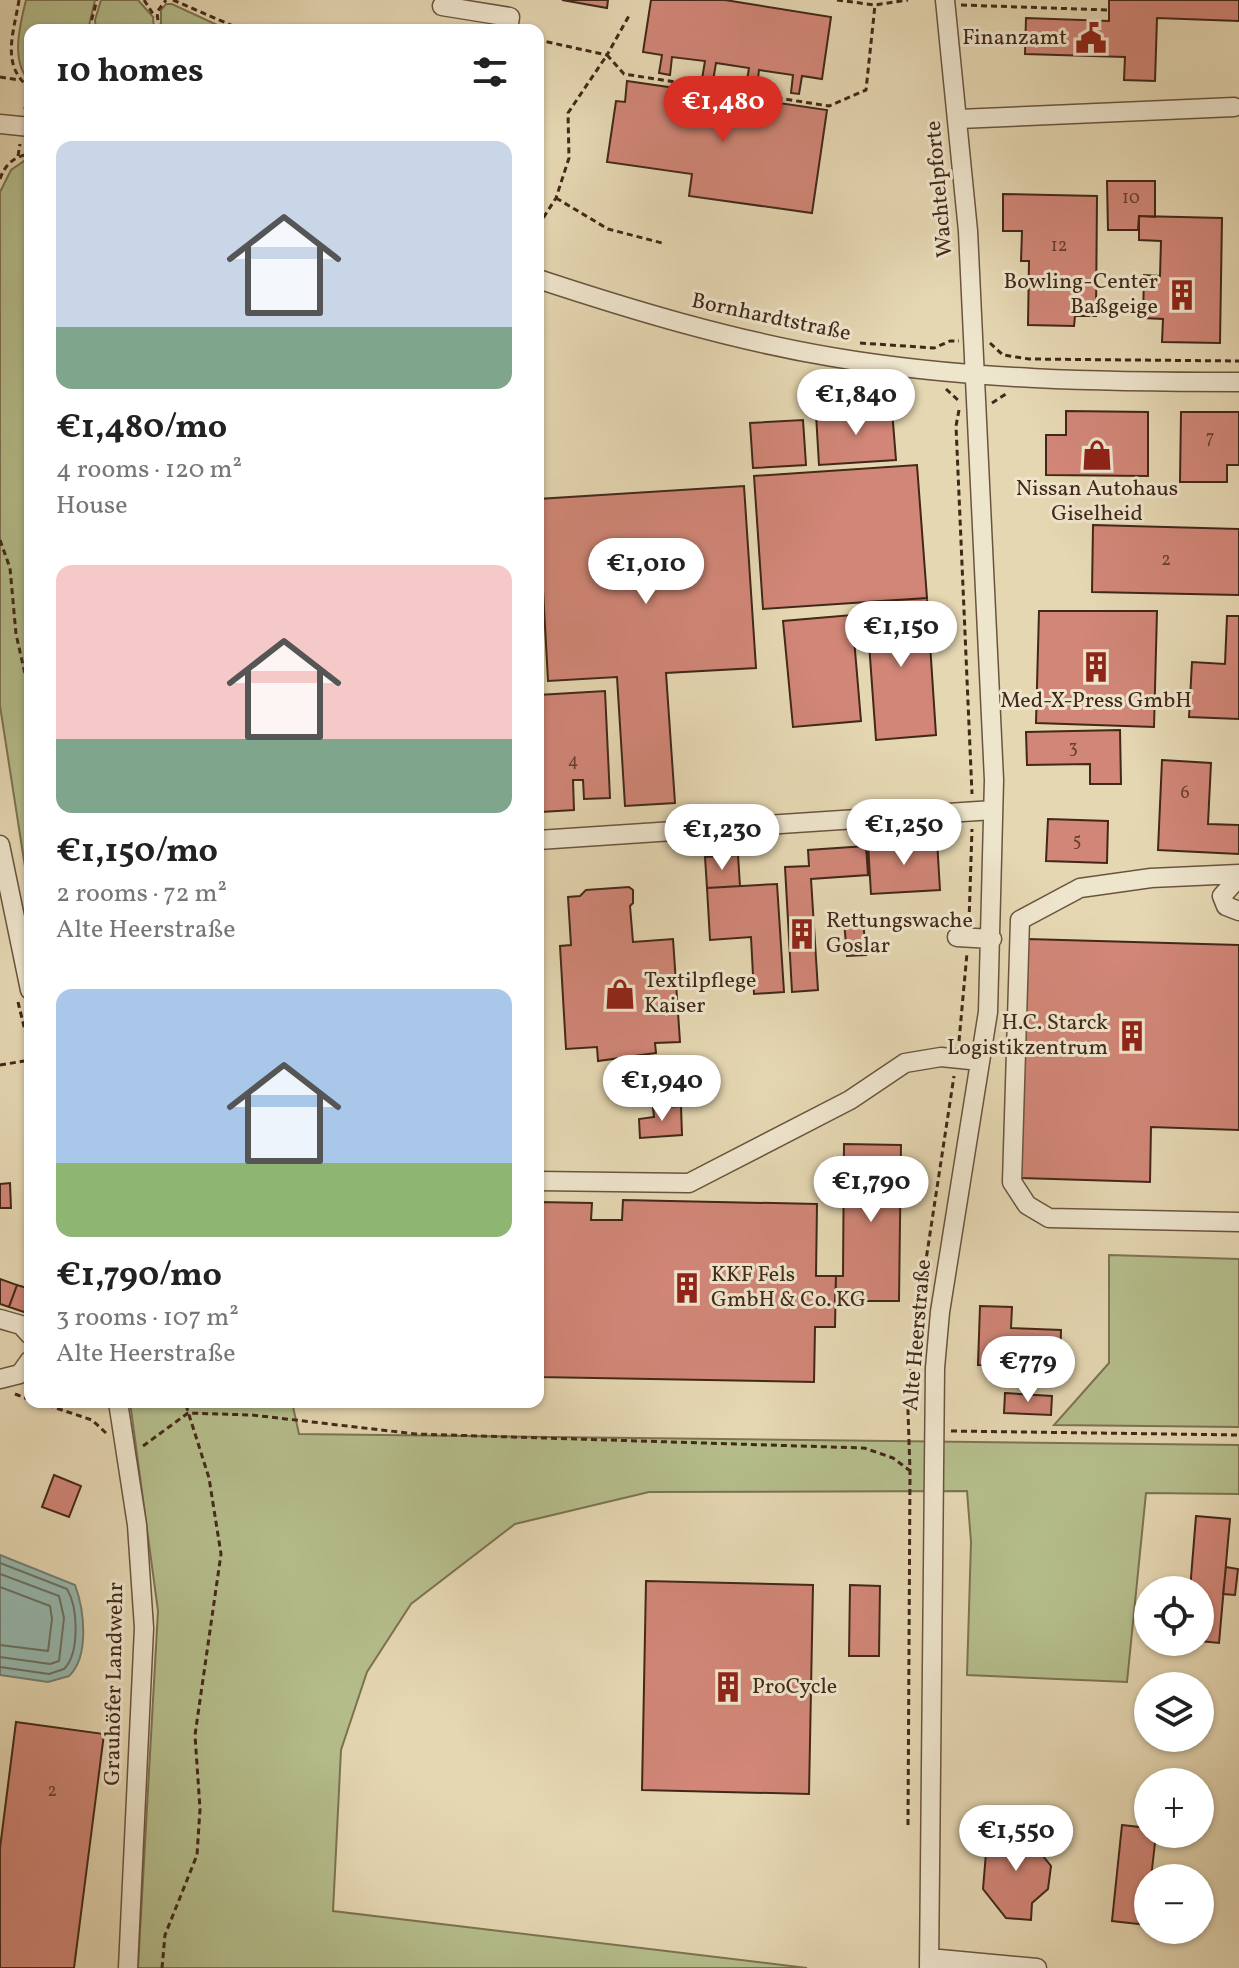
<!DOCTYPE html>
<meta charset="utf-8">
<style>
body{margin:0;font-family:Vollkorn,serif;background:#f2f2f2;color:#222;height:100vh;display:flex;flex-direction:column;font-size:30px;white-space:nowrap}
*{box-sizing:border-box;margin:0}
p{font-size:26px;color:#767676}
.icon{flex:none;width:44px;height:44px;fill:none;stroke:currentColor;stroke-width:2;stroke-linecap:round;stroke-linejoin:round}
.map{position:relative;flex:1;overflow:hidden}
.side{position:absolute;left:24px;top:24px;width:520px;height:1384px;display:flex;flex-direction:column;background:#fff;border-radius:16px;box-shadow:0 2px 6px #0004}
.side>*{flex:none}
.tools{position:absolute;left:1134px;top:1576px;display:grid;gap:16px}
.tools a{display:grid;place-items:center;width:80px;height:80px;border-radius:50%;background:#fff;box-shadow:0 2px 6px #0004;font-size:40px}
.price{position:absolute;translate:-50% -68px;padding:0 18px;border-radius:28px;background:#fff;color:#222;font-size:26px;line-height:52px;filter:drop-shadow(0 2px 4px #0008)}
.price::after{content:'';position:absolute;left:50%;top:48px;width:24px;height:18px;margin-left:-12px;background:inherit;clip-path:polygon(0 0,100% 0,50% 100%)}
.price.on{background:#d93025;color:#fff}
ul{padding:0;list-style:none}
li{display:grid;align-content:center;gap:16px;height:424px;padding:0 32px}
li span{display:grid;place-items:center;height:248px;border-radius:16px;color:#555}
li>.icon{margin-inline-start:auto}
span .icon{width:144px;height:144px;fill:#fffc;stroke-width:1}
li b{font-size:34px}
h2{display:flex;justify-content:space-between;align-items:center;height:96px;padding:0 32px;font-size:34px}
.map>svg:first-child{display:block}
.green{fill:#b5be8c;stroke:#7c7352;stroke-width:2}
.water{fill:#96b9ae;stroke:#747f72;stroke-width:2}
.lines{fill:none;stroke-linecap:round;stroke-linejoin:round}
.shore{stroke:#6c7063;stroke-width:2}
.building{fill:#d18677;stroke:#422818;stroke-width:2}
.minor-casing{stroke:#6b543e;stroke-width:21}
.path{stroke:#422818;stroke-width:3;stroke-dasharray:6 4;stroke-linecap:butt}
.minor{stroke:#eee5cd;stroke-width:18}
.labels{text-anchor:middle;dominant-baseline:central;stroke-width:6;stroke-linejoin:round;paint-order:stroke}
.number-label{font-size:18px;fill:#664030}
.poi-label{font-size:22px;fill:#422818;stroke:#eee5cd;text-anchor:start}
.street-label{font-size:22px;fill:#422818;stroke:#eee5cd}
</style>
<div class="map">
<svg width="1239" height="1968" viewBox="0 0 1239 1968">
<rect width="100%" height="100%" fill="#e5d7b2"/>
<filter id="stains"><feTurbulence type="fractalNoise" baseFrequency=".0025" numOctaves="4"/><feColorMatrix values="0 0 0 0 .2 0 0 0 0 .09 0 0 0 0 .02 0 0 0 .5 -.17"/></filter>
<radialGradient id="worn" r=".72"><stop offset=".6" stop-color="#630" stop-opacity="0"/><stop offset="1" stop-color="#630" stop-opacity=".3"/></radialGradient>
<path class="green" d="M 26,0 L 95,0 L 88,30 L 30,30 L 30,81 C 10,63 20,24 26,0 Z
M 101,0 L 138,0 L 153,17 L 154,30 L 96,30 L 95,20 Z
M 166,4 L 172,4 L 228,30 L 161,30 L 161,10 Z
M 30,157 L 30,899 L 0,706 L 0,192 L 11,170 Z
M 1109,1255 L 1239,1259 L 1239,1427 L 1054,1425 L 1109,1363 Z
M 130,1402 L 292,1402 L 299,1434 L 1239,1445 L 1239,1494 L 1146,1493 L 1127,1682 L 967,1675 L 971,1542 L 967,1491 L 649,1492 L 515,1524 L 411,1604 L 367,1672 L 341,1750 L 333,1911 L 807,1968 L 138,1968 L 158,1611 Z"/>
<path class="water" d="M 0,1555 L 75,1585 C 84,1609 90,1656 69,1676 L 48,1682 L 0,1675 Z"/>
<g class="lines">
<path class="shore" d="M 0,1563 L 67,1589 C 78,1607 80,1653 64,1669 L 49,1674 L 0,1667
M 0,1574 L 59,1596 L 64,1618 L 59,1661 L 50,1664 L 0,1657
M 0,1587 L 50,1606 L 52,1619 L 48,1651 L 0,1645"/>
</g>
<path class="building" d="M 562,0 L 608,0 L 607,8 Z
M 651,0 L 725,0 L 831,17 L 822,79 L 802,76 L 799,94 L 791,93 L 793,75 L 759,70 L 757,88 L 746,86 L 749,68 L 716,63 L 713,81 L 702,79 L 705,61 L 672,57 L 670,75 L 659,73 L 662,55 L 643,52 Z
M 1109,0 L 1239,0 L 1239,21 L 1157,18 L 1155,81 L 1124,80 L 1125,57 L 1025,54 L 1026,18 L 1109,21 Z
M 627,81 L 827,110 L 812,213 L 689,196 L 692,174 L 607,162 L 616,101 L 625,102 Z
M 1107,181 L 1155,181 L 1155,217 L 1139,216 L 1138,230 L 1108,230 Z
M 1003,194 L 1097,196 L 1096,316 L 1075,316 L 1074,326 L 1028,325 L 1029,261 L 1021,261 L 1022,231 L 1003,231 Z
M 1139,216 L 1222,218 L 1220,343 L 1162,342 L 1163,319 L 1143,318 L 1144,275 L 1160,276 L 1161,241 L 1139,240 Z
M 892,410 L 896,460 L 819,465 L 816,414 Z
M 1066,411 L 1148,412 L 1148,476 L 1046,475 L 1046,435 L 1066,435 Z
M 1181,412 L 1239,412 L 1239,465 L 1227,465 L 1227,482 L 1180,482 Z
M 803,420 L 806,465 L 753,468 L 750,423 Z
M 917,465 L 927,598 L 763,609 L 754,476 Z
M 744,486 L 756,668 L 666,673 L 675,803 L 625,806 L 617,677 L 548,681 L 538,499 Z
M 1093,525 L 1239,529 L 1239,595 L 1092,592 Z
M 927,598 L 936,735 L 876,740 L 866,602 Z
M 1039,611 L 1157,611 L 1154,727 L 1036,723 Z
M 852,615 L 861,721 L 793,727 L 783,621 Z
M 1227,616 L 1239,616 L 1239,719 L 1189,717 L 1192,662 L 1225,664 Z
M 605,691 L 610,798 L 584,799 L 583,780 L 573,780 L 574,810 L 541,812 L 538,695 Z
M 1120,730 L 1121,784 L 1090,784 L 1090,764 L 1027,765 L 1026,732 Z
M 1162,760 L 1211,763 L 1208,824 L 1239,825 L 1239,854 L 1158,850 Z
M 1048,819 L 1108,821 L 1107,863 L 1046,861 Z
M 937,840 L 940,890 L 871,894 L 868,844 Z
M 866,846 L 868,875 L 811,879 L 818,990 L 792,992 L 785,867 L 809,866 L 808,850 Z
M 738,855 L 740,886 L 707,888 L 705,857 Z
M 777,884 L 784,992 L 754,994 L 751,937 L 710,940 L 707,888 Z
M 629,887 L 633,890 L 633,903 L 630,906 L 633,942 L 673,939 L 680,1042 L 655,1043 L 656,1053 L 598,1061 L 597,1047 L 566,1049 L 560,946 L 571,945 L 568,897 L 580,896 L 586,890 Z
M 863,919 L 866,955 L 847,956 L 844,921 Z
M 1027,939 L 1239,945 L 1239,1130 L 1151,1127 L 1150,1182 L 1021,1178 Z
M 681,1106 L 682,1135 L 640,1138 L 639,1119 L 654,1117 L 653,1108 Z
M 844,1144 L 901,1145 L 899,1301 L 835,1301 L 836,1276 L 843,1276 Z
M 10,1183 L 11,1208 L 0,1208 L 0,1184 Z
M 623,1200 L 817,1204 L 816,1276 L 836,1276 L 835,1327 L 815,1327 L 814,1382 L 538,1377 L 538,1202 L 592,1203 L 591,1220 L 622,1220 Z
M 0,1279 L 17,1285 L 9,1307 L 0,1304 Z
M 17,1285 L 30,1289 L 30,1314 L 9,1307 Z
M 980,1306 L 1012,1307 L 1011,1328 L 1061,1330 L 1060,1367 L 978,1365 Z
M 1005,1393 L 1052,1396 L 1051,1415 L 1004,1413 Z
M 54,1475 L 81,1486 L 69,1517 L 42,1507 Z
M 1196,1516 L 1230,1519 L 1219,1643 L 1200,1641 L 1200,1590 L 1190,1590 Z
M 1226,1567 L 1238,1569 L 1235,1595 L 1223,1594 Z
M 646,1581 L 813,1585 L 809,1794 L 642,1790 Z
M 850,1585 L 880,1586 L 879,1656 L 849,1656 Z
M 16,1722 L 104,1734 L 74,1968 L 0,1968 L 0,1848 Z
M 1122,1825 L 1148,1828 L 1148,1834 L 1156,1834 L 1151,1878 L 1148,1878 L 1147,1925 L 1112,1921 Z
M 1012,1827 L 1036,1828 L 1035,1846 L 1051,1866 L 1048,1889 L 1032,1903 L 1031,1920 L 1006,1918 L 983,1889 L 986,1853 Z"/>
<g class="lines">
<defs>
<path id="minor" d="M 442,6 L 510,17 L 508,30
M 959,119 L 1234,107
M 0,124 L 30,127
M 538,279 C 635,311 732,340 832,357 C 967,380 1103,382 1239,382
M 538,840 L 993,810
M 0,845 L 30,990
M 1239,874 L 1151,878 L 1080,888 L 1020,920 L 1012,1182 L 1027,1205 L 1049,1218 L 1239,1222
M 1239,877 L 1222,896 L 1226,906 L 1239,911
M 957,937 L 992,939
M 538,1181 L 689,1183 L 850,1100 L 905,1063 L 941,1057 L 980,1061
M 0,1319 L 21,1325 L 30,1335
M 0,1379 L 20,1374 L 30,1360
M 118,1402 L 137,1525 L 144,1628 L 128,1968
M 929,1958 L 1037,1968
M 929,1968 L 935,1368 L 940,1312 L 988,1012 L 994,780 L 968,231 L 945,0"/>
</defs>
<use href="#minor" class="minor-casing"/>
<path class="path" d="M 19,0 C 14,32 0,66 30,88
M 144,0 L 155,17
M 173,0 L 240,29
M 837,0 L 875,5 L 908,0
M 961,5 L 1109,10
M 92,30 L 91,22 L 97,0
M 159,30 L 157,12 L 166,0
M 538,45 L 543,41 L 607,55 L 630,14
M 0,77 L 19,80
M 25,109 L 28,88
M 18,156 L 20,144
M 0,179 C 5,164 15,156 30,154
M 556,198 L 608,229 L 662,243
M 538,226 L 556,198 L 569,158 L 568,113 L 607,55 L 624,74 L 829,106 L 866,90 L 875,5
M 860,343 L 934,348 L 950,341 L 959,341
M 990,343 L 1003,355 L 1029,359 L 1239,361
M 946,389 L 958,400
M 992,403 L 1006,394
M 959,410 L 956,426 L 972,794
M 0,540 L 10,568 L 16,634 L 30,696
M 969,922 L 972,829
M 18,1002 L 30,1051
M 959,1041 L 967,953
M 0,1065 L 30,1060
M 15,1394 L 30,1400
M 38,1402 L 92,1420 L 106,1433
M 951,1431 L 1239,1435
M 143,1446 L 188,1413 L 252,1415 L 416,1434 L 864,1448 L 893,1458 L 909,1470
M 908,1825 L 910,1471 L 908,1411 L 912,1352 L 954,1076
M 162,1968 L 165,1935 L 197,1855 L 200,1809 L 195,1735 L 221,1554 L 209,1478 L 185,1402"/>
<use href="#minor" class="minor"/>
</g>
<defs>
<symbol id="civic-bare" viewBox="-9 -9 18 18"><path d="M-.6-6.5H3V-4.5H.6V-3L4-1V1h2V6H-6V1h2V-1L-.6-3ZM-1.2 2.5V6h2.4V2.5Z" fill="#8f2418" stroke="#eee5cd" stroke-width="2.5" paint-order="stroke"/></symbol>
<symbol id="building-bare" viewBox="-9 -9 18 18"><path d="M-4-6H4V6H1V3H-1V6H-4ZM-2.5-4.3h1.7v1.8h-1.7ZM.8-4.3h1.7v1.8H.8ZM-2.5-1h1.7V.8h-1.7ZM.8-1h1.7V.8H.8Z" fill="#8f2418" stroke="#eee5cd" stroke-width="2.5" paint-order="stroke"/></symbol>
<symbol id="shop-bare" viewBox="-9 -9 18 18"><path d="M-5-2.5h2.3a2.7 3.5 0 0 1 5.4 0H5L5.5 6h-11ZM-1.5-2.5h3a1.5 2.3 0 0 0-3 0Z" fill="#8f2418" stroke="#eee5cd" stroke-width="2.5" paint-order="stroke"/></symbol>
</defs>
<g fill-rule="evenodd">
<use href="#civic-bare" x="1069" y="16" width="44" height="44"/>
<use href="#building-bare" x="1160" y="273" width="44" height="44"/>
<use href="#shop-bare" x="1075" y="433" width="44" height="44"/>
<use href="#building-bare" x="1074" y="645" width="44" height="44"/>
<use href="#building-bare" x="780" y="912" width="44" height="44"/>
<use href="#shop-bare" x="598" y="972" width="44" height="44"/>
<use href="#building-bare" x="1110" y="1014" width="44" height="44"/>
<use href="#building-bare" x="665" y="1266" width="44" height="44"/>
<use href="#building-bare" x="706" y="1665" width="44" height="44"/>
</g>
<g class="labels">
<g class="number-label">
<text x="1131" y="198">10</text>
<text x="1059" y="246">12</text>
<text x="1210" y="438">7</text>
<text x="1166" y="560">2</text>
<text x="1073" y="748">3</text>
<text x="573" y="761">4</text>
<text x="1185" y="793">6</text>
<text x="1077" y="841">5</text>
<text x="52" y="1791">2</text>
</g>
<g class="poi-label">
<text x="1067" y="38" text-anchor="end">Finanzamt</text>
<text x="1158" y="282" text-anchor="end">Bowling-Center<tspan x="1158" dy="25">Baßgeige</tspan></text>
<text x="1097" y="489" text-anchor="middle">Nissan Autohaus<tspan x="1097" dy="25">Giselheid</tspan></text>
<text x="1096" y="701" text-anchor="middle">Med-X-Press GmbH</text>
<text x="826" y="921">Rettungswache<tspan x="826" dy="25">Goslar</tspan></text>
<text x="644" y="981">Textilpflege<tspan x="644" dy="25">Kaiser</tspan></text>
<text x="1108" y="1023" text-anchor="end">H.C. Starck<tspan x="1108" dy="25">Logistikzentrum</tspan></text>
<text x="711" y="1275">KKF Fels<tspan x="711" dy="25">GmbH &amp; Co. KG</tspan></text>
<text x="752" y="1687">ProCycle</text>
</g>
<g class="street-label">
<text transform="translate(940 189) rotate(-95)">Wachtelpforte</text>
<text transform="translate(771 318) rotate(12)">Bornhardtstraße</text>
<text transform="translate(918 1335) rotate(-85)">Alte Heerstraße</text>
<text transform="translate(115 1684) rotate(-89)">Grauhöfer Landwehr</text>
</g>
</g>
<rect width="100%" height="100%" filter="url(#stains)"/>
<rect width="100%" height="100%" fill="url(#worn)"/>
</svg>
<div class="tools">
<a><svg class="icon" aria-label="locate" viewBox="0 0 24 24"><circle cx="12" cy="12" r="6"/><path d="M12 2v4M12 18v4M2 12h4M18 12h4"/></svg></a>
<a><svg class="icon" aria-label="layers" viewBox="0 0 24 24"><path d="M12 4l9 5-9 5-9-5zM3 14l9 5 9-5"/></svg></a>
<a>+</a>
<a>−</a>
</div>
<b class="price on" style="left:723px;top:144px">€1,480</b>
<b class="price" style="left:856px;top:437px">€1,840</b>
<b class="price" style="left:646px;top:606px">€1,010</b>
<b class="price" style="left:901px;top:669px">€1,150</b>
<b class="price" style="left:904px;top:867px">€1,250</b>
<b class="price" style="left:722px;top:872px">€1,230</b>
<b class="price" style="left:662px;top:1123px">€1,940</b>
<b class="price" style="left:871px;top:1224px">€1,790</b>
<b class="price" style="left:1028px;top:1404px">€779</b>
<b class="price" style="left:1016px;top:1873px">€1,550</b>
<section class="side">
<h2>10 homes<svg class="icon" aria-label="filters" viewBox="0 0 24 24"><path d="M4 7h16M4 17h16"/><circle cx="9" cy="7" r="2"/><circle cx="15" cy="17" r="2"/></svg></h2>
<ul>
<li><span style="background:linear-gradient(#c9d6e8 75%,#7fa58c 0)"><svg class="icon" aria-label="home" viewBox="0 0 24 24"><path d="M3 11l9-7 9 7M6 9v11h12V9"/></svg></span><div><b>€1,480/mo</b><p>4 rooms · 120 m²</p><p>House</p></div></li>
<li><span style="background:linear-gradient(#f6c9c9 70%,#7fa58c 0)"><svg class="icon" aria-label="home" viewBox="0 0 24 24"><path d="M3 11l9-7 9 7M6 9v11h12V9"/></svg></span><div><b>€1,150/mo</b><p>2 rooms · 72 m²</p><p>Alte Heerstraße</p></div></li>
<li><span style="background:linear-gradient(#a9c7e8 70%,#8fb573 0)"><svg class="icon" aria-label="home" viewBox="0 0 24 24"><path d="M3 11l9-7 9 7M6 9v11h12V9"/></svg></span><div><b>€1,790/mo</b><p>3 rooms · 107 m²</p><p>Alte Heerstraße</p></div></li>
</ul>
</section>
</div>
